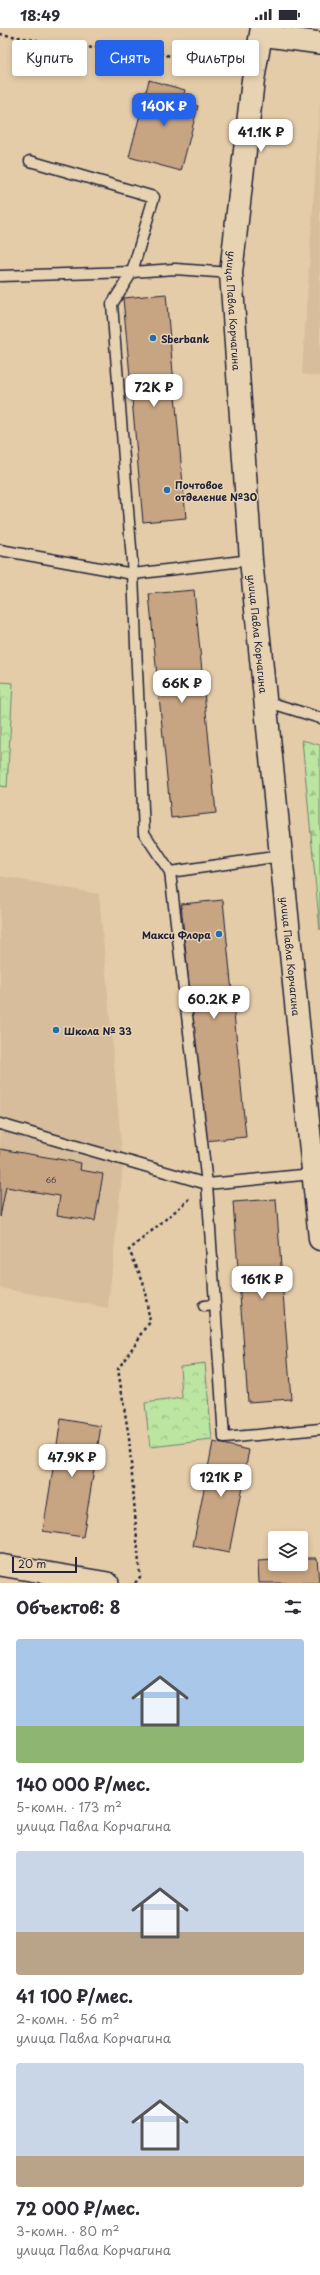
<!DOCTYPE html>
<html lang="ru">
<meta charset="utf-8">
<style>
body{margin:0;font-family:"Playpen Sans",sans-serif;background:#f7f7f7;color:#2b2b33;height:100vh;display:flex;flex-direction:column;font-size:15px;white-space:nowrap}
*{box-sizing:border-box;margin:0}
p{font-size:13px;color:#7c7c81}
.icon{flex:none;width:22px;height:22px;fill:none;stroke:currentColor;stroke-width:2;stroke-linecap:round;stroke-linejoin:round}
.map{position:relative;height:1555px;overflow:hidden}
.drawer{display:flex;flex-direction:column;background:#fff;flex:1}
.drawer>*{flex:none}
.guide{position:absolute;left:12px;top:12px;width:296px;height:36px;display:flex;gap:8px}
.buttons{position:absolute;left:268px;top:1503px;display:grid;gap:8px}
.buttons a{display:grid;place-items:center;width:40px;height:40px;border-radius:4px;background:#fff;box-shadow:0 2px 6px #0003;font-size:20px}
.scale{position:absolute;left:12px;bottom:10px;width:65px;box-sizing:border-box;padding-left:4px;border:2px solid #22223b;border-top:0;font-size:11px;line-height:14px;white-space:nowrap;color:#22223b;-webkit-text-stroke:3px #e7d3b1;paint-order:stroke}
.price{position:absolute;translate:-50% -34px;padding:0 9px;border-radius:8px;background:#fff;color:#222;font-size:13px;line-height:26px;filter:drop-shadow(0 1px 2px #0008)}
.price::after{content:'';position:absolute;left:50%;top:24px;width:12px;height:9px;margin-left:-6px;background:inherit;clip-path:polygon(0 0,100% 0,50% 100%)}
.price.selected{background:#2563eb;color:#fff}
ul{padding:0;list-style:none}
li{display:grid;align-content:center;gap:8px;height:212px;padding:0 16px}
li span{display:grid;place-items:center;height:124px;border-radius:4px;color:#555}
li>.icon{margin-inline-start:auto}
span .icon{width:72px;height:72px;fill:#fffc;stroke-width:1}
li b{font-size:17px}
h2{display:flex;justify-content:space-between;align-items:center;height:48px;padding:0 16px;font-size:17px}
.tag{padding:0 14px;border-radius:4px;background:#fff;box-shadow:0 2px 6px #0003;font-size:14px;line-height:36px}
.tag.selected{background:#2563eb;color:#fff}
.status{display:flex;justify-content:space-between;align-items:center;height:28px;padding:0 20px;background:#fff;direction:ltr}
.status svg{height:11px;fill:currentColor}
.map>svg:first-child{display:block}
.built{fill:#d7bd9b}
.forest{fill:url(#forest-firs);stroke:#6e846e}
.park{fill:url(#park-crowns);stroke:#6e846e}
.building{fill:#c7a482;stroke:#22223b}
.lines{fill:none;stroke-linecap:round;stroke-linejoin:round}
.service-casing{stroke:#22223b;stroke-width:13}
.minor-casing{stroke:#22223b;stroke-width:24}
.secondary-casing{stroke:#22223b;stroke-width:25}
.path{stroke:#22223b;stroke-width:2.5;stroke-dasharray:3 3;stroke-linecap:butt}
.service{stroke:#e7d3b1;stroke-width:10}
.minor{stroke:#e7d3b1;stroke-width:21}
.secondary{stroke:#e7d3b1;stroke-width:22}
.poi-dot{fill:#1f6fb2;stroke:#e7d3b1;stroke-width:1.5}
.labels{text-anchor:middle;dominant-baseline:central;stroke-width:3;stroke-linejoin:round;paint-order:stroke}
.number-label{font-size:8px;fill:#4b424d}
.street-label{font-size:10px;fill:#22223b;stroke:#e7d3b1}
.poi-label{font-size:10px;font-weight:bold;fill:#22223b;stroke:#e7d3b1;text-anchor:start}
</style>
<div class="status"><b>18:49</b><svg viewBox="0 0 49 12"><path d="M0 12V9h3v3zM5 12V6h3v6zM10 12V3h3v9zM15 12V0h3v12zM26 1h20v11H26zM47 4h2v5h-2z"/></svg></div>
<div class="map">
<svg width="320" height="1555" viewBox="0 0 320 1555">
<defs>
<pattern id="forest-firs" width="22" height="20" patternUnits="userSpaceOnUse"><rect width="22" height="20" fill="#bbe5a1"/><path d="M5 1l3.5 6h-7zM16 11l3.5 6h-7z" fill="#a0c48c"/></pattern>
<pattern id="park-crowns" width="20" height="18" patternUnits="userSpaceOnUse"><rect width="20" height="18" fill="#bbe5a1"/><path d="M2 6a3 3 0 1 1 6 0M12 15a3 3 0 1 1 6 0" fill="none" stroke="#a0c48c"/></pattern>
</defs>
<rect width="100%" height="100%" fill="#e4cca9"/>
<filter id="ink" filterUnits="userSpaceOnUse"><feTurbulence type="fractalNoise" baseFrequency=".025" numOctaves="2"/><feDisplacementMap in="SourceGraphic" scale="8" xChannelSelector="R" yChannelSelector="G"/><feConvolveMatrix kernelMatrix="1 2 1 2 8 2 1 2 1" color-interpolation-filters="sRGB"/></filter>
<g filter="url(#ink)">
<path class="built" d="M 320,73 L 320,348 L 302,346 Z
M 0,848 L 99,866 L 123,1137 L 108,1280 L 0,1260 Z"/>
<path class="forest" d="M 302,712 L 320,717 L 320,902 Z"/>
<path class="park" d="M 0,654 L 13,655 L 7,759 L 0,758 Z
M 205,1335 L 212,1412 L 150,1419 L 145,1375 L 182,1370 L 180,1338 Z"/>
<path class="building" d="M 149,52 L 185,62 L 182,74 L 198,78 L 181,143 L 129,129 Z
M 166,266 L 186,490 L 143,494 L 123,270 Z
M 194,562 L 216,785 L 171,790 L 149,566 Z
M 223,872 L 246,1109 L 204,1113 L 181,876 Z
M 0,1121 L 81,1135 L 80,1142 L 103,1146 L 95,1193 L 57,1187 L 60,1168 L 6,1159 L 0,1189 Z
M 276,1171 L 291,1371 L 248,1374 L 233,1174 Z
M 61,1391 L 101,1398 L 83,1509 L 43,1503 Z
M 213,1414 L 249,1422 L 229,1525 L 193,1518 Z
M 301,1530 L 317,1530 L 319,1555 L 259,1555 L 258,1533 L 275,1532 L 275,1536 L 301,1536 Z"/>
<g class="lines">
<defs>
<path id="service" d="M 0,248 L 132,244 L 154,169 L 30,133
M 0,522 L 133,546 L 112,276 L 132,244 L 175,241 L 231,245
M 265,673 L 320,690
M 170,844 L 144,805 L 133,546 L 251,532
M 0,1096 L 207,1156 L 170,844 L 281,828
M 313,1146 L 207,1156 L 224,1410 L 320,1401
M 204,1278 L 215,1277"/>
<path id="minor" d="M 261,7 L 320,15
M 0,1537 L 108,1555"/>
<g id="secondary">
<path id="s1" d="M 262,0 L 253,52 L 231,245 L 251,532 L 320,1211"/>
</g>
</defs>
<use href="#service" class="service-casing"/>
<use href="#minor" class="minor-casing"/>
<use href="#secondary" class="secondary-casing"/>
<path class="path" d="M 0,6 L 76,19 L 145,22 L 212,38 L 232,45
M 135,1555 L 140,1549 L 129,1410 L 118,1341 L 150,1294 L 143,1253 L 129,1222 L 192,1169"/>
<use href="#service" class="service"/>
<use href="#minor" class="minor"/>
<use href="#secondary" class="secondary"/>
</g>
</g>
<g class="poi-dot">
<circle cx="153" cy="310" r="4"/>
<circle cx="167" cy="462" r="4"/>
<circle cx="219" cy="906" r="4"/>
<circle cx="56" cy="1002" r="4"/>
</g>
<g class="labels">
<g class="number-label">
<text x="51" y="1152">66</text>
</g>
<g class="street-label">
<text stroke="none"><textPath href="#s1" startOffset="285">улица Павла Корчагина</textPath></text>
<text stroke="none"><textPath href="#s1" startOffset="609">улица Павла Корчагина</textPath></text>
<text stroke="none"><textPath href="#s1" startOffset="933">улица Павла Корчагина</textPath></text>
</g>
<g class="poi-label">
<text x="161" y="310">Sberbank</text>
<text x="175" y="456">Почтовое<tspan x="175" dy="12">отделение №30</tspan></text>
<text x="211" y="906" text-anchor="end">Макси Флора</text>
<text x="64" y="1002">Школа № 33</text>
</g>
</g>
</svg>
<div class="buttons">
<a><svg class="icon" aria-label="layers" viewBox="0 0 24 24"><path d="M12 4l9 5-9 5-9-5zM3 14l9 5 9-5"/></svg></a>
</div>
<div class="scale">20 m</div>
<b class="price selected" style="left:164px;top:99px">140K ₽</b>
<b class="price" style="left:261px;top:125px">41.1K ₽</b>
<b class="price" style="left:154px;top:380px">72K ₽</b>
<b class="price" style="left:182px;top:676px">66K ₽</b>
<b class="price" style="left:214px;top:992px">60.2K ₽</b>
<b class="price" style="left:262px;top:1272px">161K ₽</b>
<b class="price" style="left:72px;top:1450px">47.9K ₽</b>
<b class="price" style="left:221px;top:1470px">121K ₽</b>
<div class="guide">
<a class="tag">Купить</a>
<a class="tag selected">Снять</a>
<a class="tag">Фильтры</a>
</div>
</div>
<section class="drawer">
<h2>Объектов: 8<svg class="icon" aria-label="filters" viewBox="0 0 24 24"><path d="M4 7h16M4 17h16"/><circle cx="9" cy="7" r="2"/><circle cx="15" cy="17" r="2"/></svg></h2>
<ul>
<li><span style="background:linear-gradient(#a9c7e8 70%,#8fb573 0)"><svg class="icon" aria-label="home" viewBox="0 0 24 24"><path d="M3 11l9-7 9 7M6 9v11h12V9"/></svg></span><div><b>140 000 ₽/мес.</b><p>5-комн. · 173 m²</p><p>улица Павла Корчагина</p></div></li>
<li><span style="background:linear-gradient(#c9d6e8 65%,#b9a48a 0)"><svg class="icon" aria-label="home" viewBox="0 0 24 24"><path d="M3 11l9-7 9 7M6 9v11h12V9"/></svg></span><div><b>41 100 ₽/мес.</b><p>2-комн. · 56 m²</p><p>улица Павла Корчагина</p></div></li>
<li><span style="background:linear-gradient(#c9d6e8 75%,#b9a48a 0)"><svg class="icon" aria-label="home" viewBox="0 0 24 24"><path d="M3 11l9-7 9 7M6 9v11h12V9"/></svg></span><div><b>72 000 ₽/мес.</b><p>3-комн. · 80 m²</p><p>улица Павла Корчагина</p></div></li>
</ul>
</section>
